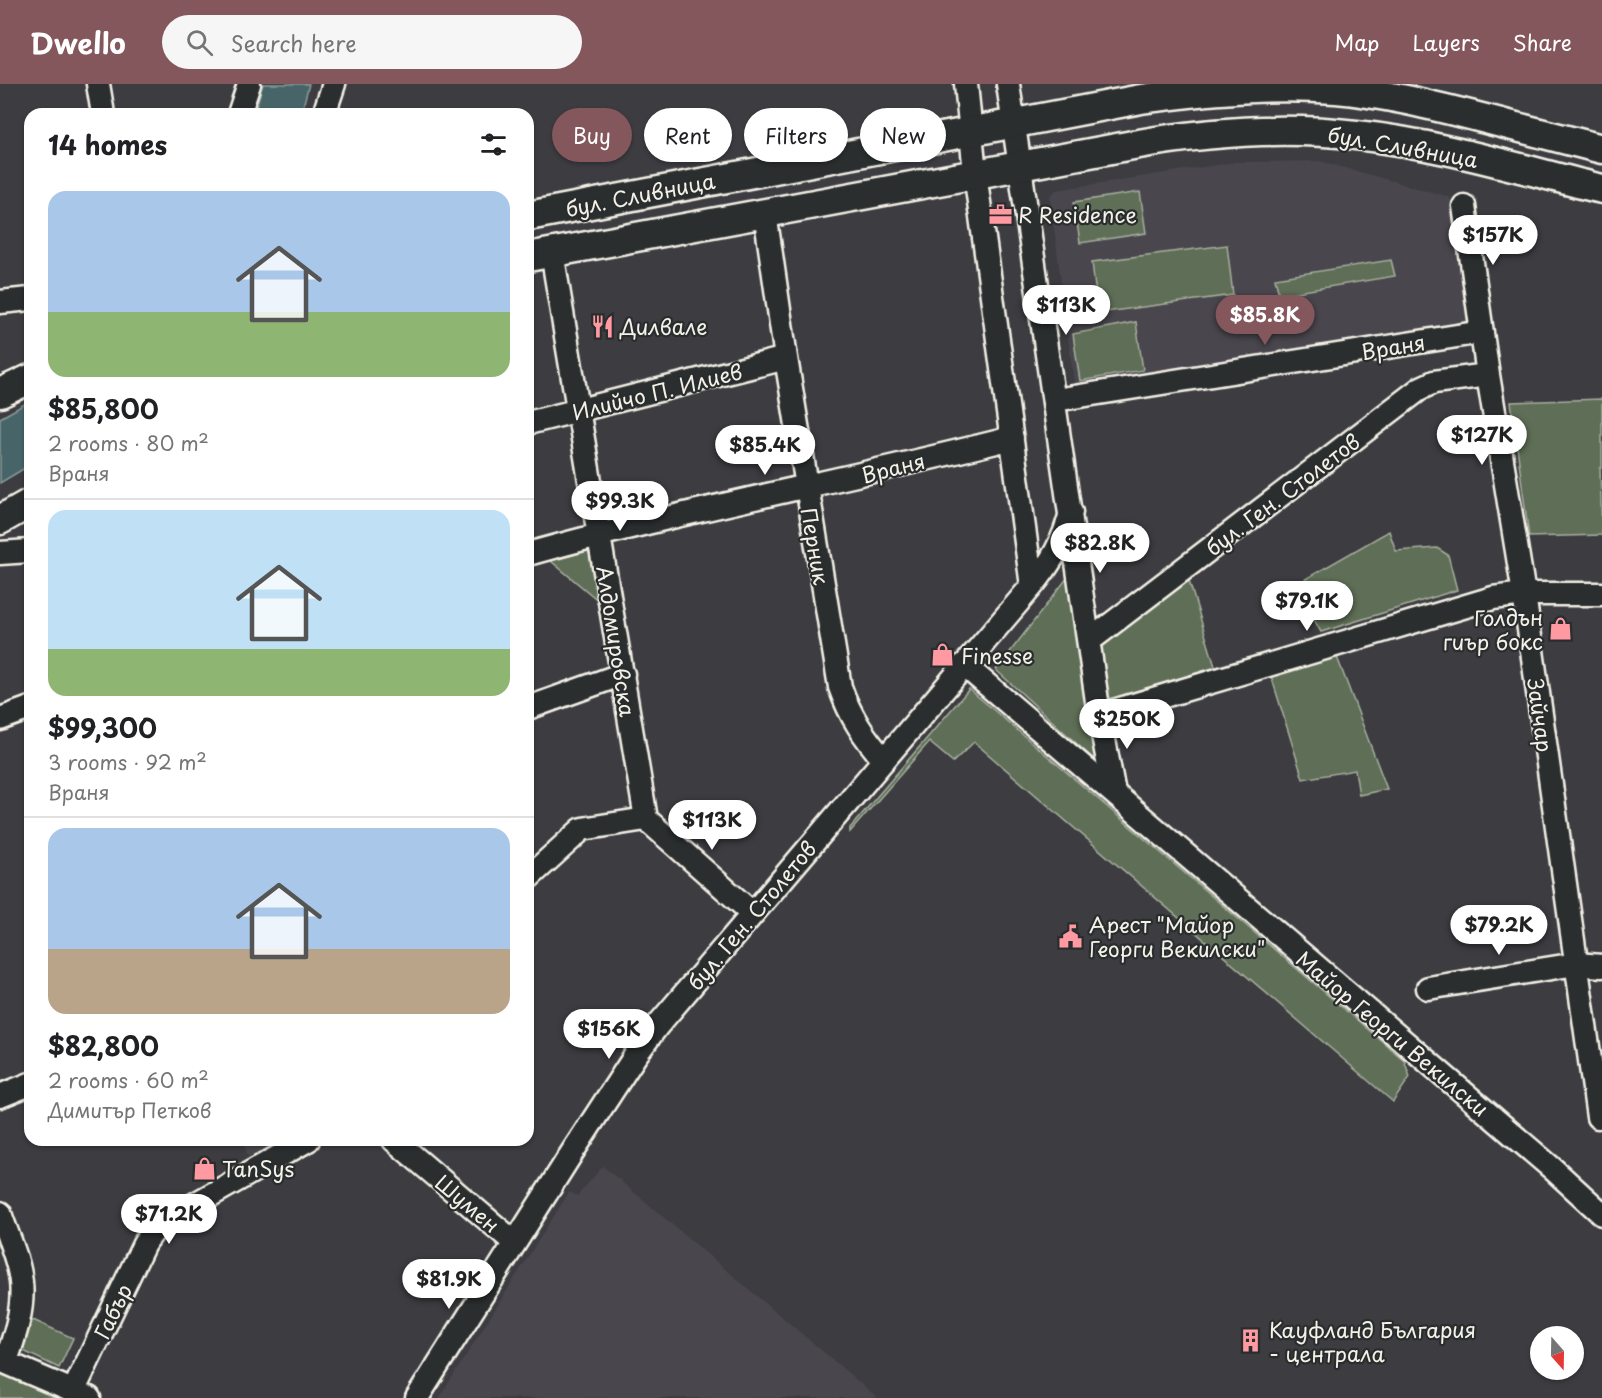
<!DOCTYPE html>
<meta charset="utf-8">
<style>
body{margin:0;font-family:"Playpen Sans",sans-serif;background:#f6f6f6;color:#202124;height:100vh;display:flex;flex-direction:column;font-size:22px;white-space:nowrap}
*{box-sizing:border-box;margin:0}
p{font-size:20px;color:#757577}
.icon{flex:none;width:33px;height:33px;fill:none;stroke:currentColor;stroke-width:2;stroke-linecap:round;stroke-linejoin:round}
.map{position:relative;flex:1;overflow:hidden}
.drawer{position:absolute;left:24px;top:24px;width:510px;height:1038px;display:flex;flex-direction:column;background:#fff;border-radius:18px;box-shadow:0 2px 4px #0004}
.drawer>*{flex:none}
.banner{position:absolute;left:552px;top:24px;width:570px;height:54px;display:flex;gap:12px}
.needle{width:39px;rotate:160deg}
.fabs{position:absolute;left:1530px;top:1242px;display:grid;gap:12px}
.fabs a{display:grid;place-items:center;width:54px;height:54px;border-radius:50%;background:#fff;box-shadow:0 2px 4px #0004;font-size:30px}
.price{position:absolute;translate:-50% -51px;padding:0 14px;border-radius:21px;background:#fff;color:#222;font-size:20px;line-height:39px;filter:drop-shadow(0 2px 3px #0008)}
.price::after{content:'';position:absolute;left:50%;top:36px;width:18px;height:14px;margin-left:-9px;background:inherit;clip-path:polygon(0 0,100% 0,50% 100%)}
.price.selected{background:#84575d;color:#fff}
ul{padding:0;list-style:none}
li{display:grid;align-content:center;gap:12px;height:318px;padding:0 24px}
li+li{border-top:2px solid #e0e0e0}
li span{display:grid;place-items:center;height:186px;border-radius:18px;color:#555}
li>.icon{margin-inline-start:auto}
span .icon{width:108px;height:108px;fill:#fffc;stroke-width:1}
li b{font-size:26px}
h2{display:flex;justify-content:space-between;align-items:center;height:72px;padding:0 24px;font-size:26px}
.pill{padding:0 21px;border-radius:27px;background:#fff;box-shadow:0 2px 4px #0004;font-size:21px;line-height:54px}
.pill.selected{background:#84575d;color:#fff}
header{display:flex;align-items:center;gap:36px;box-sizing:border-box;height:84px;padding:0 30px;background:#84575d;color:#fff}
header strong{font-size:28px}
nav{display:flex;gap:33px;margin-inline-start:auto;font-size:21px}
.search{width:420px;height:54px;background:#f6f6f6;display:flex;align-items:center;gap:15px;box-sizing:border-box;padding:0 21px;border-radius:33px;color:#757577;font-size:22px}
.map>svg:first-child{display:block}
.built{fill:#49464e}
.green{fill:#5e6e57;stroke:#a9b0a0;stroke-width:1.5}
.water{fill:#466569;stroke:#8c9d9c;stroke-width:1.5}
.lines{fill:none;stroke-linecap:round;stroke-linejoin:round}
.minor-casing{stroke:#f4f1e8;stroke-width:27}
.major-casing{stroke:#f4f1e8;stroke-width:33}
.minor{stroke:#2a2d2e;stroke-width:22}
.major{stroke:#2a2d2e;stroke-width:28}
.labels{text-anchor:middle;dominant-baseline:central;stroke-width:4.5;stroke-linejoin:round;paint-order:stroke}
.street-label{font-size:21px;fill:#f4f1e8;stroke:#2a2d2e}
.poi-label{font-size:21px;fill:#f4f1e8;stroke:#2a2d2e;text-anchor:start}
</style>
<header>
<strong>Dwello</strong>
<div class="search"><svg class="icon" aria-label="search" viewBox="0 0 24 24"><circle cx="10" cy="10" r="6"/><path d="M15 15l6 6"/></svg>Search here</div>
<nav><a>Map</a><a>Layers</a><a>Share</a></nav>
</header>
<div class="map">
<svg width="1602" height="1314" viewBox="0 0 1602 1314">
<rect width="100%" height="100%" fill="#3c3c41"/>
<filter id="ink" filterUnits="userSpaceOnUse"><feTurbulence type="fractalNoise" baseFrequency=".0167" numOctaves="2"/><feDisplacementMap in="SourceGraphic" scale="12" xChannelSelector="R" yChannelSelector="G"/><feConvolveMatrix kernelMatrix="1 2 1 2 8 2 1 2 1" color-interpolation-filters="sRGB"/></filter>
<g filter="url(#ink)">
<path class="built" d="M 1320,77 L 1450,113 L 1469,239 L 1074,300 L 1050,112 L 1056,106 L 1235,78 Z
M 243,1056 L 282,1056 L 248,1073 Z
M 603,1082 L 878,1314 L 439,1314 L 569,1108 L 577,1112 Z"/>
<path class="green" d="M 1140,108 L 1146,149 L 1080,159 L 1074,118 Z
M 1227,161 L 1233,211 L 1098,229 L 1092,178 Z
M 1391,176 L 1395,192 L 1279,211 L 1275,194 Z
M 1136,238 L 1143,286 L 1080,297 L 1073,250 Z
M 1602,315 L 1602,384 L 1600,384 L 1602,451 L 1529,453 L 1511,318 Z
M 1389,447 L 1396,467 L 1437,464 L 1448,471 L 1457,506 L 1321,548 L 1295,501 Z
M 594,465 L 600,518 L 551,477 Z
M 1185,484 L 1217,589 L 1105,620 L 1097,559 Z
M 1071,489 L 1098,679 L 996,586 Z
M 1334,565 L 1387,705 L 1359,711 L 1355,686 L 1303,695 L 1269,585 Z
M 969,605 L 1404,976 L 1410,993 L 1393,1018 L 974,658 L 953,678 L 929,658 L 850,748 L 850,744 Z
M 33,1236 L 73,1254 L 59,1284 L 19,1265 Z
M 0,1286 L 67,1314 L 0,1314 Z"/>
<path class="water" d="M 263,0 L 309,0 L 301,30 L 254,30 Z
M 30,317 L 30,381 L 0,399 L 0,334 Z"/>
<g class="lines">
<defs>
<path id="minor" d="M 98,0 L 103,30
M 966,0 L 975,89 L 1032,502
M 1008,0 L 1098,624 L 1114,709
M 239,30 L 249,0
M 324,30 L 334,0
M 1464,122 L 1488,291 L 1524,510 L 1598,1033
M 765,129 L 786,274 L 840,603 C 850,632 864,653 884,676
M 552,168 L 646,735 L 752,829
M 0,218 L 30,215
M 1055,316 L 1482,248
M 528,339 L 786,274
M 0,469 L 30,467
M 528,470 C 688,425 851,395 1012,354
M 1089,557 L 1421,304 L 1434,298 L 1488,291
M 964,581 L 1553,1085 L 1602,1130
M 528,624 L 623,590
M 1100,631 L 1493,514 L 1524,510 L 1602,510
M 0,635 L 30,624
M 528,794 L 582,745 L 646,735
M 1428,904 L 1576,880 L 1602,882
M 0,1012 L 30,1000
M 394,1056 L 515,1159
M 0,1129 C 7,1151 19,1175 21,1198 C 24,1225 15,1251 6,1277
M 0,1276 L 89,1314
M 73,1308 L 144,1160 L 153,1148 L 165,1137 L 308,1056
M 417,1314 L 573,1067 L 635,972 L 658,941 L 1032,502 C 1051,479 1064,457 1071,428"/>
<path id="major" d="M 528,132 L 1141,15 C 1206,6 1270,0 1336,5 C 1381,9 1426,20 1470,31 C 1514,42 1558,54 1602,65
M 528,173 L 1133,61 C 1207,48 1281,42 1356,51 C 1440,60 1521,85 1602,105
M 0,309 L 30,295
M 0,436 L 30,419"/>
</defs>
<use href="#minor" class="minor-casing"/>
<use href="#major" class="major-casing"/>
<use href="#minor" class="minor"/>
<use href="#major" class="major"/>
</g>
</g>
<defs>
<symbol id="office-bare" viewBox="-9 -9 18 18"><path d="M-6-3h4V-5.5h4V-3h4V5H-6ZM-1-4.5V-3h2v-1.5ZM-6 0V1H6V0Z" fill="#ff9aa2" stroke="#2a2d2e" stroke-width="2.5" paint-order="stroke"/></symbol>
<symbol id="restaurant-bare" viewBox="-9 -9 18 18"><path d="M-5-6h1v4h1v-4h1v4h1v-4h1v5L-1.5 .5V6h-2V.5L-5-1ZM5-6V6H3V1.5H1.5Q1.5-4 5-6Z" fill="#ff9aa2" stroke="#2a2d2e" stroke-width="2.5" paint-order="stroke"/></symbol>
<symbol id="shop-bare" viewBox="-9 -9 18 18"><path d="M-5-2.5h2.3a2.7 3.5 0 0 1 5.4 0H5L5.5 6h-11ZM-1.5-2.5h3a1.5 2.3 0 0 0-3 0Z" fill="#ff9aa2" stroke="#2a2d2e" stroke-width="2.5" paint-order="stroke"/></symbol>
<symbol id="civic-bare" viewBox="-9 -9 18 18"><path d="M-.6-6.5H3V-4.5H.6V-3L4-1V1h2V6H-6V1h2V-1L-.6-3ZM-1.2 2.5V6h2.4V2.5Z" fill="#ff9aa2" stroke="#2a2d2e" stroke-width="2.5" paint-order="stroke"/></symbol>
<symbol id="building-bare" viewBox="-9 -9 18 18"><path d="M-4-6H4V6H1V3H-1V6H-4ZM-2.5-4.3h1.7v1.8h-1.7ZM.8-4.3h1.7v1.8H.8ZM-2.5-1h1.7V.8h-1.7ZM.8-1h1.7V.8H.8Z" fill="#ff9aa2" stroke="#2a2d2e" stroke-width="2.5" paint-order="stroke"/></symbol>
</defs>
<g fill-rule="evenodd">
<use href="#office-bare" x="984" y="114" width="33" height="33"/>
<use href="#restaurant-bare" x="586" y="226" width="33" height="33"/>
<use href="#shop-bare" x="1544" y="528" width="33" height="33"/>
<use href="#shop-bare" x="926" y="554" width="33" height="33"/>
<use href="#civic-bare" x="1054" y="836" width="33" height="33"/>
<use href="#shop-bare" x="188" y="1068" width="33" height="33"/>
<use href="#building-bare" x="1234" y="1240" width="33" height="33"/>
</g>
<g class="labels">
<g class="street-label">
<text transform="translate(1403 62) rotate(10)">бул. Сливница</text>
<text transform="translate(640 110) rotate(-11)">бул. Сливница</text>
<text transform="translate(1393 262) rotate(-9)">Враня</text>
<text transform="translate(657 307) rotate(-14)">Илийчо П. Илиев</text>
<text transform="translate(893 383) rotate(-14)">Враня</text>
<text transform="translate(1282 410) rotate(-37)">бул. Ген. Столетов</text>
<text transform="translate(816 462) rotate(80)">Перник</text>
<text transform="translate(617 557) rotate(81)">Алдомировска</text>
<text transform="translate(1541 631) rotate(82)">Зайчар</text>
<text transform="translate(751 831) rotate(-50)">бул. Ген. Столетов</text>
<text transform="translate(1393 949) rotate(40)">Майор Георги Векилски</text>
<text transform="translate(468 1119) rotate(40)">Шумен</text>
<text transform="translate(112 1227) rotate(-64)">Габър</text>
</g>
<g class="poi-label">
<text x="1018" y="130">R Residence</text>
<text x="620" y="242">Дилвале</text>
<text x="1543" y="533" text-anchor="end">Голдън<tspan x="1543" dy="24">гиър бокс</tspan></text>
<text x="961" y="571">Finesse</text>
<text x="1089" y="840">Арест "Майор<tspan x="1089" dy="24">Георги Векилски"</tspan></text>
<text x="222" y="1084">TanSys</text>
<text x="1269" y="1245">Кауфланд България<tspan x="1269" dy="24">- централа</tspan></text>
</g>
</g>
</svg>
<div class="fabs">
<a><svg class="needle" viewBox="-14 -14 28 28"><path d="M0-13l5 13h-10z" fill="#e53935"/><path d="M0 13l5-13h-10z" fill="#757577"/></svg></a>
</div>
<b class="price" style="left:1493px;top:182px">$157K</b>
<b class="price" style="left:1066px;top:252px">$113K</b>
<b class="price selected" style="left:1265px;top:262px">$85.8K</b>
<b class="price" style="left:1482px;top:382px">$127K</b>
<b class="price" style="left:765px;top:392px">$85.4K</b>
<b class="price" style="left:620px;top:448px">$99.3K</b>
<b class="price" style="left:1100px;top:490px">$82.8K</b>
<b class="price" style="left:1307px;top:548px">$79.1K</b>
<b class="price" style="left:1127px;top:666px">$250K</b>
<b class="price" style="left:712px;top:767px">$113K</b>
<b class="price" style="left:1499px;top:872px">$79.2K</b>
<b class="price" style="left:609px;top:976px">$156K</b>
<b class="price" style="left:169px;top:1161px">$71.2K</b>
<b class="price" style="left:449px;top:1226px">$81.9K</b>
<div class="banner">
<a class="pill selected">Buy</a>
<a class="pill">Rent</a>
<a class="pill">Filters</a>
<a class="pill">New</a>
</div>
<section class="drawer">
<h2>14 homes<svg class="icon" aria-label="filters" viewBox="0 0 24 24"><path d="M4 7h16M4 17h16"/><circle cx="9" cy="7" r="2"/><circle cx="15" cy="17" r="2"/></svg></h2>
<ul>
<li><span style="background:linear-gradient(#a9c7e8 65%,#8fb573 0)"><svg class="icon" aria-label="home" viewBox="0 0 24 24"><path d="M3 11l9-7 9 7M6 9v11h12V9"/></svg></span><div><b>$85,800</b><p>2 rooms · 80 m²</p><p>Враня</p></div></li>
<li><span style="background:linear-gradient(#bfe0f5 75%,#8fb573 0)"><svg class="icon" aria-label="home" viewBox="0 0 24 24"><path d="M3 11l9-7 9 7M6 9v11h12V9"/></svg></span><div><b>$99,300</b><p>3 rooms · 92 m²</p><p>Враня</p></div></li>
<li><span style="background:linear-gradient(#a9c7e8 65%,#b9a48a 0)"><svg class="icon" aria-label="home" viewBox="0 0 24 24"><path d="M3 11l9-7 9 7M6 9v11h12V9"/></svg></span><div><b>$82,800</b><p>2 rooms · 60 m²</p><p>Димитър Петков</p></div></li>
</ul>
</section>
</div>
